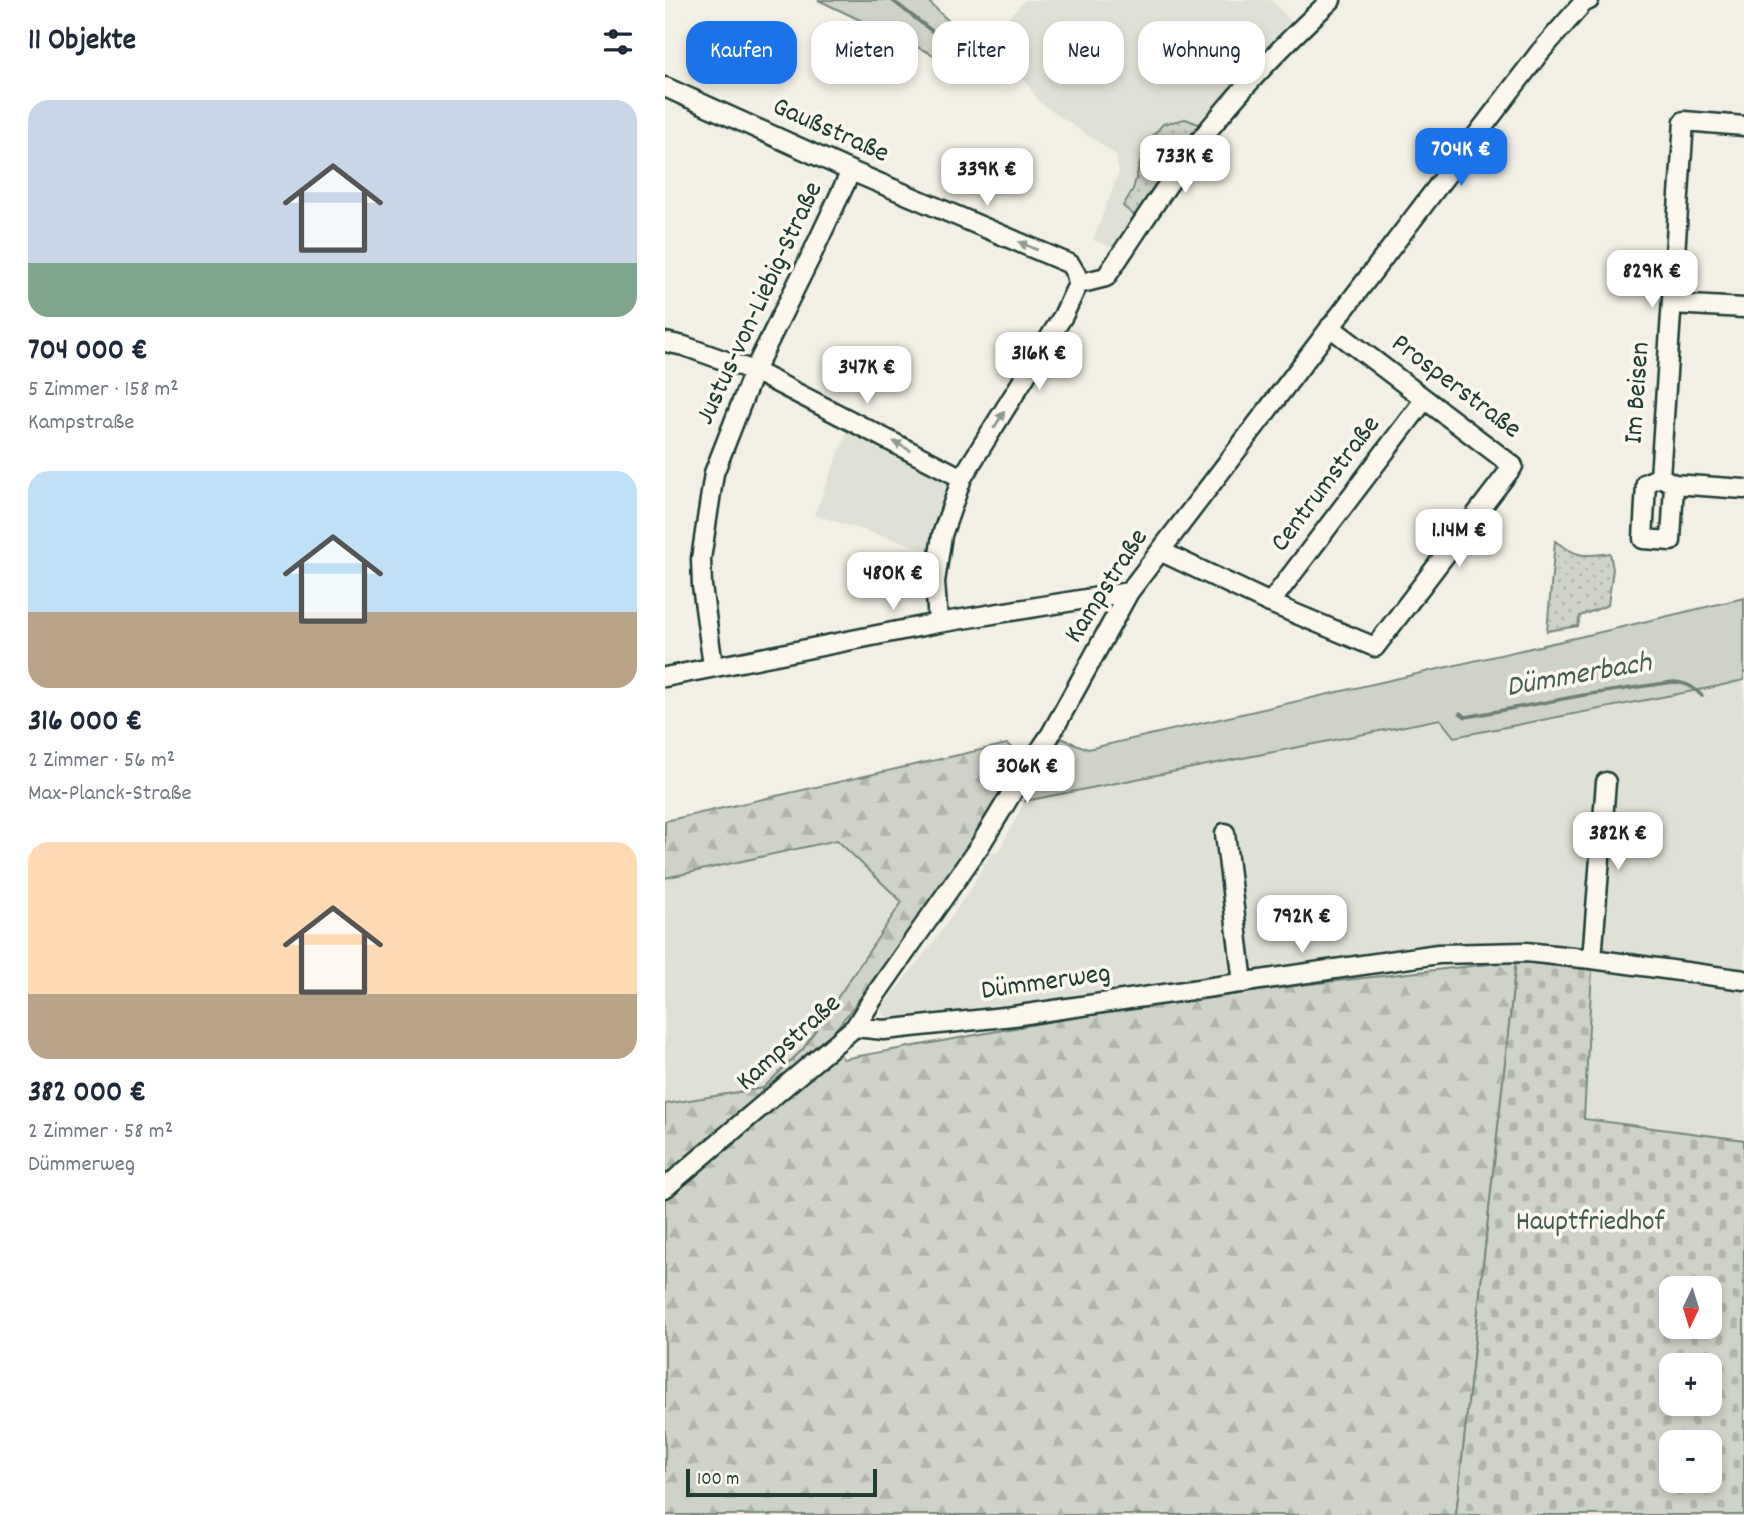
<!DOCTYPE html>
<html lang="de">
<meta charset="utf-8">
<style>
body{margin:0;font-family:Dekko,sans-serif;background:#f6f6f7;color:#1f2937;height:100vh;display:flex;flex-direction:column;font-size:26px;white-space:nowrap}
*{box-sizing:border-box;margin:0}
p{font-size:23px;color:#747a83}
.icon{flex:none;width:38px;height:38px;fill:none;stroke:currentColor;stroke-width:2;stroke-linecap:round;stroke-linejoin:round}
.map{position:relative;flex:1;overflow:hidden}
.drawer{display:flex;flex-direction:column;background:#fff;width:665px}
.drawer>*{flex:none}
.guide{position:absolute;left:21px;top:21px;width:665px;height:63px;display:flex;gap:14px}
.needle{width:46px;rotate:184deg}
.controls{position:absolute;left:994px;top:1276px;display:grid;gap:14px}
.controls a{display:grid;place-items:center;width:63px;height:63px;border-radius:14px;background:#fff;box-shadow:0 4px 10px #0003;font-size:35px}
.scale{position:absolute;left:21px;bottom:18px;width:191px;box-sizing:border-box;padding-left:7px;border:4px solid #1f3d34;border-top:0;font-size:19px;line-height:24px;white-space:nowrap;color:#1f3d34;-webkit-text-stroke:5px #fbf7ec;paint-order:stroke}
.price{position:absolute;translate:-50% -60px;padding:0 16px;border-radius:14px;background:#fff;color:#222;font-size:23px;line-height:46px;filter:drop-shadow(0 2px 4px #0008)}
.price::after{content:'';position:absolute;left:50%;top:42px;width:21px;height:16px;margin-left:-10px;background:inherit;clip-path:polygon(0 0,100% 0,50% 100%)}
.price.current{background:#1a73e8;color:#fff}
ul{padding:0;list-style:none}
li{display:grid;align-content:center;gap:14px;height:371px;padding:0 28px}
li span{display:grid;place-items:center;height:217px;border-radius:21px;color:#555}
li>.icon{margin-inline-start:auto}
span .icon{width:126px;height:126px;fill:#fffc;stroke-width:1}
li b{font-size:30px}
h2{display:flex;justify-content:space-between;align-items:center;height:84px;padding:0 28px;font-size:30px}
.pill{padding:0 24px;border-radius:21px;background:#fff;box-shadow:0 4px 10px #0003;font-size:24px;line-height:63px}
.pill.current{background:#1a73e8;color:#fff}
main{display:flex;flex:1;min-height:0}
.map>svg:first-child{display:block}
.built{fill:#e0e1d6}
.grass{fill:#cfd2c8;stroke:#77887e;stroke-width:2}
.forest{fill:url(#forest-firs);stroke:#77887e;stroke-width:2}
.cemetery{fill:url(#cemetery-stones);stroke:#77887e;stroke-width:2;fill-rule:evenodd}
.park{fill:url(#park-dots);stroke:#77887e;stroke-width:2}
.lines{fill:none;stroke-linecap:round;stroke-linejoin:round}
.stream{stroke:#6e7f75;stroke-width:3.5}
.minor-casing{stroke:#1f3d34;stroke-width:23}
.minor{stroke:#fbf7ec;stroke-width:18}
.oneway{fill:#8d9a90}
.labels{text-anchor:middle;dominant-baseline:central;stroke-width:7;stroke-linejoin:round;paint-order:stroke}
.street-label{font-size:28px;fill:#1f3d34;stroke:#fbf7ec}
.park-label{font-size:28px;fill:#425b52;stroke:#fbf7ec}
.water-label{font-size:30px;font-style:italic;fill:#465e55;stroke:#fbf7ec}
</style>
<main>
<section class="drawer">
<h2>11 Objekte<svg class="icon" aria-label="filters" viewBox="0 0 24 24"><path d="M4 7h16M4 17h16"/><circle cx="9" cy="7" r="2"/><circle cx="15" cy="17" r="2"/></svg></h2>
<ul>
<li><span style="background:linear-gradient(#c9d6e8 75%,#7fa58c 0)"><svg class="icon" aria-label="home" viewBox="0 0 24 24"><path d="M3 11l9-7 9 7M6 9v11h12V9"/></svg></span><div><b>704 000 €</b><p>5 Zimmer · 158 m²</p><p>Kampstraße</p></div></li>
<li><span style="background:linear-gradient(#bfe0f5 65%,#b9a48a 0)"><svg class="icon" aria-label="home" viewBox="0 0 24 24"><path d="M3 11l9-7 9 7M6 9v11h12V9"/></svg></span><div><b>316 000 €</b><p>2 Zimmer · 56 m²</p><p>Max-Planck-Straße</p></div></li>
<li><span style="background:linear-gradient(#ffd9b3 70%,#b9a48a 0)"><svg class="icon" aria-label="home" viewBox="0 0 24 24"><path d="M3 11l9-7 9 7M6 9v11h12V9"/></svg></span><div><b>382 000 €</b><p>2 Zimmer · 58 m²</p><p>Dümmerweg</p></div></li>
</ul>
</section>
<div class="map">
<svg width="1079" height="1515" viewBox="0 0 1079 1515">
<defs>
<pattern id="forest-firs" width="22" height="20" patternUnits="userSpaceOnUse" patternTransform="scale(1.75)"><rect width="22" height="20" fill="#cfd2c8"/><path d="M5 1l3.5 6h-7zM16 11l3.5 6h-7z" fill="#b1b5ac"/></pattern>
<pattern id="cemetery-stones" width="16" height="16" patternUnits="userSpaceOnUse" patternTransform="scale(1.75)"><rect width="16" height="16" fill="#cfd2c8"/><path d="M2 7V4a2 2 0 0 1 4 0v3zM10 15v-3a2 2 0 0 1 4 0v3z" fill="#b1b5ac"/></pattern>
<pattern id="park-dots" width="8" height="8" patternUnits="userSpaceOnUse" patternTransform="scale(1.75)"><rect width="8" height="8" fill="#cfd2c8"/><path d="M2 2h.1M6 6h.1" fill="none" stroke="#b1b5ac" stroke-width="1.8" stroke-linecap="round"/></pattern>
</defs>
<rect width="100%" height="100%" fill="#f2f0e5"/>
<filter id="ink" filterUnits="userSpaceOnUse"><feTurbulence type="fractalNoise" baseFrequency=".0143" numOctaves="2"/><feDisplacementMap in="SourceGraphic" scale="14" xChannelSelector="R" yChannelSelector="G"/><feConvolveMatrix kernelMatrix="1 2 1 2 8 2 1 2 1" color-interpolation-filters="sRGB"/></filter>
<g filter="url(#ink)">
<path class="built" d="M 360,0 L 606,0 L 626,21 L 534,124 L 448,248 L 428,240 L 454,172 L 450,154 L 374,102 L 362,83 L 317,45 Z
M 187,420 L 297,478 L 277,535 L 264,550 L 149,515 Z
M 1079,680 L 1079,1140 L 919,1119 L 929,950 L 852,943 L 798,946 L 259,1019 L 234,1022 L 225,1019 L 218,1014 L 215,1009 L 268,943 L 306,888 L 326,852 L 333,852 L 360,801 L 775,719 L 789,737 L 1049,687 Z
M 172,840 L 237,902 L 138,1049 L 98,1088 L 0,1104 L 0,878 Z"/>
<path class="grass" d="M 153,0 L 262,0 L 301,38 L 288,44 L 277,59 Z
M 1079,598 L 1079,680 L 1049,687 L 789,737 L 775,719 L 360,801 L 396,738 L 423,749 L 936,632 Z"/>
<path class="forest" d="M 342,744 L 354,754 L 349,767 L 310,839 L 189,1006 L 164,1038 L 178,1059 L 388,1021 L 636,985 L 851,961 L 791,1515 L 0,1515 L 0,1104 L 98,1088 L 138,1049 L 237,902 L 172,840 L 0,878 L 0,821 Z"/>
<path class="cemetery" d="M 851,961 L 927,970 L 919,1119 L 1079,1140 L 1079,1515 L 791,1515 ZM 1006,1288 L 1045,1288 L 1045,1326 L 1006,1326 ZM 1006,1365 L 1045,1365 L 1045,1404 L 1006,1404 ZM 1006,1442 L 1045,1442 L 1045,1480 L 1006,1480 Z"/>
<path class="park" d="M 520,119 L 534,124 L 470,216 L 458,206 L 468,189 L 480,145 L 498,124 Z
M 890,541 C 912,557 918,557 945,553 L 948,569 L 943,605 L 915,616 L 913,626 L 882,631 Z"/>
<g class="lines">
<path class="stream" d="M 227,0 L 277,39
M 795,713 L 801,717 L 919,695 L 1008,682 C 1022,683 1027,686 1037,696"/>
<defs>
<path id="minor" d="M 0,87 L 186,171 L 405,264 L 411,274 L 413,284
M 1079,126 L 1019,121 L 995,477 L 1009,484 L 1079,489
M 413,284 L 441,277 C 475,227 507,175 545,128 C 582,82 623,40 666,0
M 1007,304 L 1079,308
M 0,342 L 19,346 L 89,371 L 297,478
M 995,477 L 981,483 L 978,539 L 1006,541 L 1009,484
M 495,551 L 605,603 L 710,647 L 848,466 L 665,327
M 605,603 L 760,399
M 273,623 L 270,582 L 277,535 L 297,478 L 398,316 L 413,284
M 48,666 L 37,586 L 36,559 L 49,473 L 89,371 L 147,254 L 186,171
M 0,677 L 273,623 L 464,592
M 560,833 L 578,983
M 927,959 L 941,782
M 190,1027 L 219,1030 L 348,1016 L 773,954 L 861,952 L 927,959 L 1079,980
M 0,1188 L 190,1027 L 209,997 L 314,847 L 351,786 L 386,734 L 464,592 L 875,52 L 918,3 L 924,0"/>
</defs>
<use href="#minor" class="minor-casing"/>
<use href="#minor" class="minor"/>
</g>
<defs><path id="oneway-solid" d="M-6-.8H1V-3.2L6.5 0L1 3.2V.8H-6Z" transform="scale(1.75)"/></defs>
<g class="oneway">
<use href="#oneway-solid" transform="translate(363 246) rotate(-157)"/>
<use href="#oneway-solid" transform="translate(334 420) rotate(-58)"/>
<use href="#oneway-solid" transform="translate(237 446) rotate(-152)"/>
</g>
</g>
<g class="labels">
<g class="street-label">
<text transform="translate(165 132) rotate(24)">Gaußstraße</text>
<text transform="translate(96 304) rotate(-65)">Justus-von-Liebig-Straße</text>
<text transform="translate(790 388) rotate(37)">Prosperstraße</text>
<text transform="translate(974 393) rotate(-86)">Im Beisen</text>
<text transform="translate(662 485) rotate(-53)">Centrumstraße</text>
<text transform="translate(443 587) rotate(-57)">Kampstraße</text>
<text transform="translate(381 984) rotate(-8)">Dümmerweg</text>
<text transform="translate(125 1044) rotate(-42)">Kampstraße</text>
</g>
<g class="park-label">
<text x="925" y="1224">Hauptfriedhof</text>
</g>
<g class="water-label">
<text transform="translate(914 677) rotate(-10)">Dümmerbach</text>
</g>
</g>
</svg>
<div class="controls">
<a><svg class="needle" viewBox="-14 -14 28 28"><path d="M0-13l5 13h-10z" fill="#e53935"/><path d="M0 13l5-13h-10z" fill="#747a83"/></svg></a>
<a>+</a>
<a>−</a>
</div>
<div class="scale">100 m</div>
<b class="price current" style="left:796px;top:188px">704K €</b>
<b class="price" style="left:520px;top:195px">733K €</b>
<b class="price" style="left:322px;top:208px">339K €</b>
<b class="price" style="left:987px;top:310px">829K €</b>
<b class="price" style="left:374px;top:392px">316K €</b>
<b class="price" style="left:202px;top:406px">347K €</b>
<b class="price" style="left:794px;top:569px">1.14M €</b>
<b class="price" style="left:228px;top:612px">480K €</b>
<b class="price" style="left:362px;top:805px">306K €</b>
<b class="price" style="left:953px;top:872px">382K €</b>
<b class="price" style="left:637px;top:955px">792K €</b>
<div class="guide">
<a class="pill current">Kaufen</a>
<a class="pill">Mieten</a>
<a class="pill">Filter</a>
<a class="pill">Neu</a>
<a class="pill">Wohnung</a>
</div>
</div>
</main>
